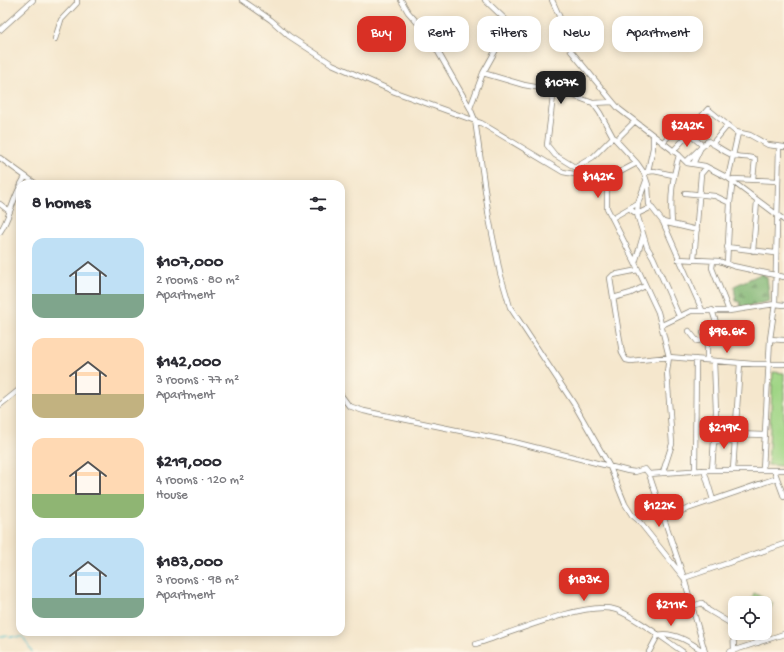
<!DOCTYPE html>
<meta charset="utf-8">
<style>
body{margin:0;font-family:"Gochi Hand",sans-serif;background:#f7f7f7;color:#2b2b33;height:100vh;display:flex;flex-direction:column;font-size:15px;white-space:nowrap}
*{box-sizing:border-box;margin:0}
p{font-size:13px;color:#7c7c81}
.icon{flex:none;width:22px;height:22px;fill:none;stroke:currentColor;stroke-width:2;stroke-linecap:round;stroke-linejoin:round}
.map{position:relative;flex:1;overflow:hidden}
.side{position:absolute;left:16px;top:180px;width:329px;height:456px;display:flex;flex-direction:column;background:#fff;border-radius:12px;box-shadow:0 2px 10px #0003}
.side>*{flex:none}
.banner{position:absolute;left:357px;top:16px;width:367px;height:36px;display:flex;gap:8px}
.controls{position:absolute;left:728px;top:596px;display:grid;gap:8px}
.controls a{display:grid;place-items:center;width:44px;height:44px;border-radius:8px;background:#fff;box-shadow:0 2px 10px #0003;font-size:20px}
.price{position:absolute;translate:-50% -34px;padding:0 9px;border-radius:8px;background:#d93025;color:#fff;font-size:13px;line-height:26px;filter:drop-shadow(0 1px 2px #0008)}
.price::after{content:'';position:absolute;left:50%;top:24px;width:12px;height:9px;margin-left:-6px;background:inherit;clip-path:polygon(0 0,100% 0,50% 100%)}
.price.current{background:#222;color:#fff}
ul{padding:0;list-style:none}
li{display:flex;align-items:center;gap:12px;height:100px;padding:0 16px}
li span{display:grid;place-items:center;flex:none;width:112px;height:80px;border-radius:12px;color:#555}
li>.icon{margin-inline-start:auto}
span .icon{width:48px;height:48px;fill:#fffc;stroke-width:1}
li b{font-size:17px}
h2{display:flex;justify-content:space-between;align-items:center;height:48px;padding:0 16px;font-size:17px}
.tag{padding:0 14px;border-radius:12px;background:#fff;box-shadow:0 2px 10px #0003;font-size:14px;line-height:36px}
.tag.current{background:#d93025;color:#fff}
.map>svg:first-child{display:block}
.forest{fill:url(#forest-firs);stroke:#4e6948}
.pitch{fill:#a0d586;stroke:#5e7851}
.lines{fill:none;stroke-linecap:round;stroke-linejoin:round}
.stream{stroke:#57c2d1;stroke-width:1}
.minor-casing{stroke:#888274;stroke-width:6}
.minor{stroke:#fff;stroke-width:4.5}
</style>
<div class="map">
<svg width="784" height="652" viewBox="0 0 784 652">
<defs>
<pattern id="forest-firs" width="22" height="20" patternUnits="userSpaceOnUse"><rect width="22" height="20" fill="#80b673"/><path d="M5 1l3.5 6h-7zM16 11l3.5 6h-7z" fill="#68935e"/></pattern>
</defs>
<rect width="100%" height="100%" fill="#fcf5e5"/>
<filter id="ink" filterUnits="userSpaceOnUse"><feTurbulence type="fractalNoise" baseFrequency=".025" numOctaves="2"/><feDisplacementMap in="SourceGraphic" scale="8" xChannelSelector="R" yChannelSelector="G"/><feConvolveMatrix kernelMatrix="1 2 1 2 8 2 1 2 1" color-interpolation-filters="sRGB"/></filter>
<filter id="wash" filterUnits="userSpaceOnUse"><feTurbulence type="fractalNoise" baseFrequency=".012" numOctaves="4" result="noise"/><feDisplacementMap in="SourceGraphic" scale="16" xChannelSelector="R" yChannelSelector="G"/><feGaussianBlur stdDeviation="0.9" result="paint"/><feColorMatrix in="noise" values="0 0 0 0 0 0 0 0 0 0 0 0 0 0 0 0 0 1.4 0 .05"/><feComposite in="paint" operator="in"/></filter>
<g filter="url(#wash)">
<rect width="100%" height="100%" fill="#f5e7cd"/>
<path class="forest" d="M 763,273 L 767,278 L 770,301 L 741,308 L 740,302 L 736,301 L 734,286 Z"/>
<path class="pitch" d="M 773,372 L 784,373 L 784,466 L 768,465 Z
M 754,593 L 773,603 L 769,612 L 765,610 L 765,603 L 750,603 Z"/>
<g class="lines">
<path class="stream" d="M 0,636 L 23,637 L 32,652"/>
</g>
</g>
<g filter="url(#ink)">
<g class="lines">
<defs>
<path id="minor" d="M 242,0 L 271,20 L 289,36 L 332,64 L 395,92 L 481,123 L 563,172 L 574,174 L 591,174 L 605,180 L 607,186 L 607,208 L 635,263
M 401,0 L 408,12 L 429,36 L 470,108 L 475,120 L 489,218 L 500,273 L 510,307 L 574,404 L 610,467 L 625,504 L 632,515 L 638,520 L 684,578
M 552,0 L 564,27 L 571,51 L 613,102 L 619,109 L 679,155 L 687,163 L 705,166 L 728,178 L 784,220
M 0,30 L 33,0
M 55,39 L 61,20 L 77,3 L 77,0
M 483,73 L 524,85 L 563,92 L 593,103 L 613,102
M 556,90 L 553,97 L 547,145 L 555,155 L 586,174
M 593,103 L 600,113 L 613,137 L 637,163 L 644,173 L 648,185 L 649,204 L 663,222 L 702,310
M 470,108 L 483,73 L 507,30 L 508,22 L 485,0
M 688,133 L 702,145 L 693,164
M 616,140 L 635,121
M 662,143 L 673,132 L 682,135 L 686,134 L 708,109 L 736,132 L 750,135 L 768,145 L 784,147
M 712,144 L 727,126
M 673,151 L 688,135
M 0,158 L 36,184
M 686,162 L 708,141 C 717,146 723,151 732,155 C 739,158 748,156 755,159 L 753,179
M 576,167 L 593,157 L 613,137
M 648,171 L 653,148 L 653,136
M 646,172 L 654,171 L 673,175
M 728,178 L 738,133
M 605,180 L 637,163
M 21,184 L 25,177
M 685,193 L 715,196 L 730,203
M 638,203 L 637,214 L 652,207
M 0,204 L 9,211
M 630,209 L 637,214 L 647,247 L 653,257 L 679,316
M 612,218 L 638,203 L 646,181
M 663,222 L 697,230
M 672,224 C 670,197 672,180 679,155
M 0,232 C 9,219 12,202 20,187
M 643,236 L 635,263 L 658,312 L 669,357 L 667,372 L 672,444 L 663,472
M 727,247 L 775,253
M 753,251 L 757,201
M 678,259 L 719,261 L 733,266 L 784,277
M 694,260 L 701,174 L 707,167
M 713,261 L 712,268 L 729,311
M 727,264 L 730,203 L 733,179 L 778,181
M 638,270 L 613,275 L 610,278 L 622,353 L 626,360 L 631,361 L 669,357 L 753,364 L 784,364
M 613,298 L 631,293 L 645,286
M 662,325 L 691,311 L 729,311 L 775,304 L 784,305
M 689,331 L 697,341 L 719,337 L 720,335 L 712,310
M 703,332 L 707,345 L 707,360
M 770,339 L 784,340
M 341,395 L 349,406 L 364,411 L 514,442 L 628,471 L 635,472 L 645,469 L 649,474 L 704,470 L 784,470
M 0,405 L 20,389
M 735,434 L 765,435
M 714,441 L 734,442
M 763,469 L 770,339 L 775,304 L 779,147
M 704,470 L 713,500
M 712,470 L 716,411 L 714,361
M 733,470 L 740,363
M 774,470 L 784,497
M 695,471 L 696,359
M 649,474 L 684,578 L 705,652
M 664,517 L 777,478
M 684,578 L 784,544
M 693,606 L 702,603 L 708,610 L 735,626
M 733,625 L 734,650
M 750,633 L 755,635 L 758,643
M 476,644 C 509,634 582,602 613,609 C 629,612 668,642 683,652
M 649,652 L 658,635 C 673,631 692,643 704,652
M 729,652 L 784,634"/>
</defs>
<use href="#minor" class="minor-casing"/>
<use href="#minor" class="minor"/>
</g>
</g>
</svg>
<div class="controls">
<a><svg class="icon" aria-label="locate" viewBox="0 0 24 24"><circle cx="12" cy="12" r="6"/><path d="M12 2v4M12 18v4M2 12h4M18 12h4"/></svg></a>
</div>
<b class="price current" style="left:561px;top:105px">$107K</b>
<b class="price" style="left:687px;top:148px">$242K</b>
<b class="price" style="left:598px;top:199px">$142K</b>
<b class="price" style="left:727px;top:354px">$96.6K</b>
<b class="price" style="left:724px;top:450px">$219K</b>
<b class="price" style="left:659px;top:528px">$122K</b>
<b class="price" style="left:584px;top:602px">$183K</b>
<b class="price" style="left:671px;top:627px">$211K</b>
<div class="banner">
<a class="tag current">Buy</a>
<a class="tag">Rent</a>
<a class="tag">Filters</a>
<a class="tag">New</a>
<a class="tag">Apartment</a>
</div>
<section class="side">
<h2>8 homes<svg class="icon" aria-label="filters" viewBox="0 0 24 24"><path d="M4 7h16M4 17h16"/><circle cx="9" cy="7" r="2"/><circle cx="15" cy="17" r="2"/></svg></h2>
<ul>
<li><span style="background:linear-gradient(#bfe0f5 70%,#7fa58c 0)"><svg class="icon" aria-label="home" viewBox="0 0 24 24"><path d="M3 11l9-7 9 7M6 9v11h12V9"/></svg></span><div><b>$107,000</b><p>2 rooms · 80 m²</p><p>Apartment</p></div></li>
<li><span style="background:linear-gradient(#ffd9b3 70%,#c2b280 0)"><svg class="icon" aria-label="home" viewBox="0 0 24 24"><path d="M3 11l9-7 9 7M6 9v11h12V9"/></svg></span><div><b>$142,000</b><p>3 rooms · 77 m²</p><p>Apartment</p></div></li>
<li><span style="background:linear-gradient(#ffd9b3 70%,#8fb573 0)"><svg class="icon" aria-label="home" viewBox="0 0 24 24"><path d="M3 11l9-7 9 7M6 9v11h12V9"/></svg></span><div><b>$219,000</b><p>4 rooms · 120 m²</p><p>House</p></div></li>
<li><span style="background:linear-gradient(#bfe0f5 75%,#7fa58c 0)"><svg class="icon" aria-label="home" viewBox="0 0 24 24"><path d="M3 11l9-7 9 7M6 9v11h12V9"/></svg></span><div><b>$183,000</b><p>3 rooms · 98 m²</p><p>Apartment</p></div></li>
</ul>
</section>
</div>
